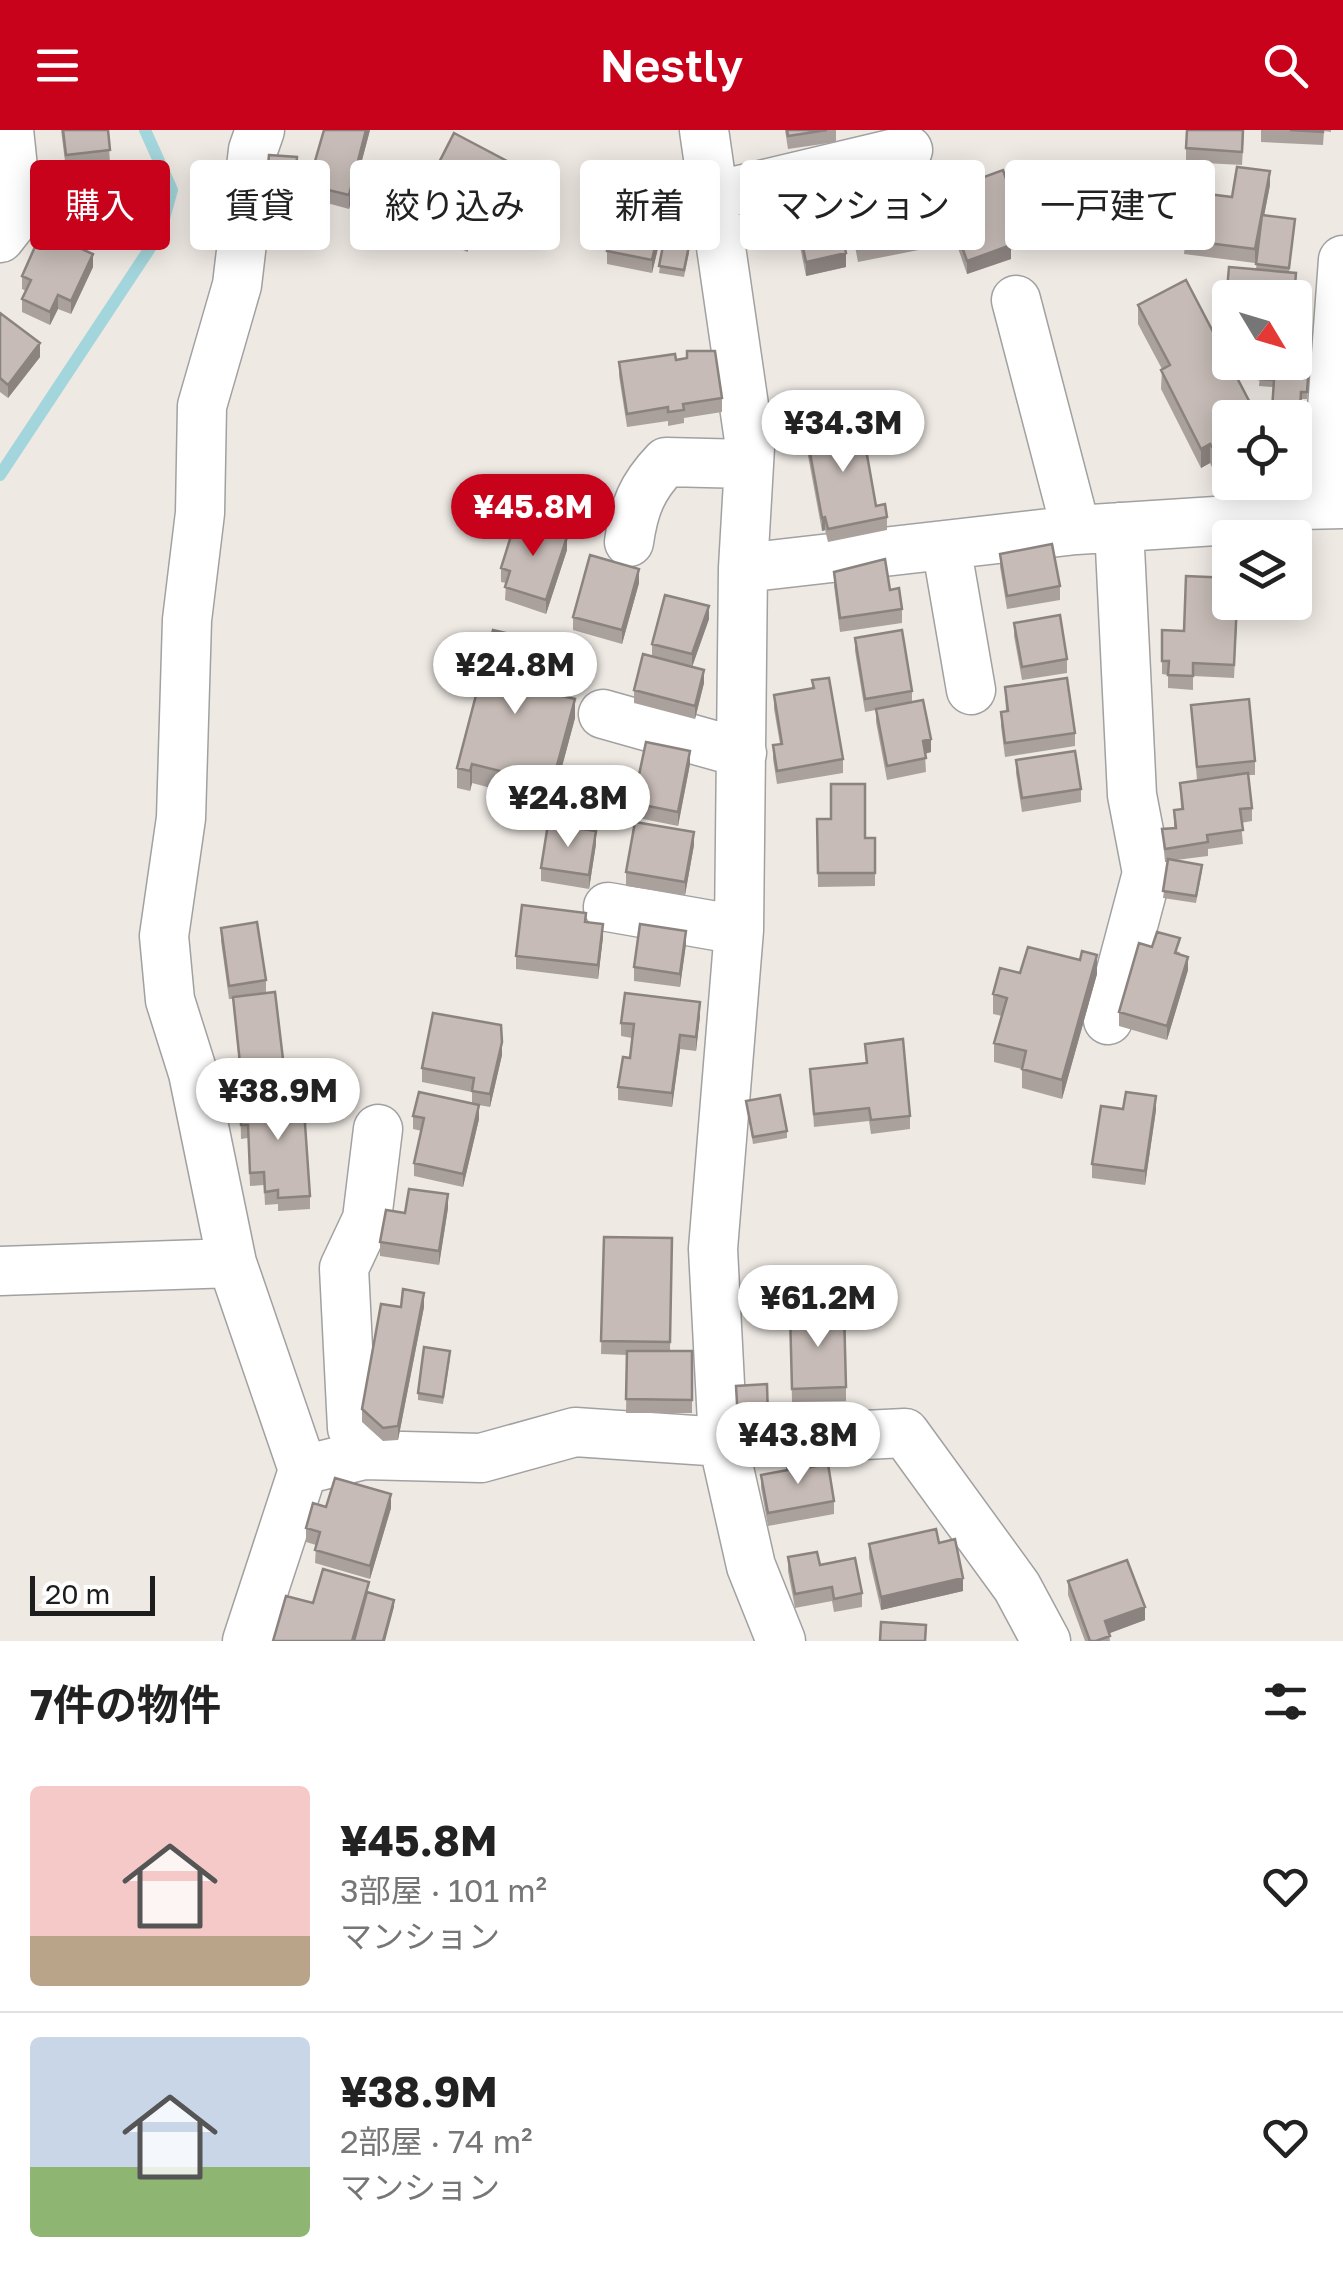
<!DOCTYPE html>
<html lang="ja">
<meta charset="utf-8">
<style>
body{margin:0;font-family:"Golos Text","Noto Sans JP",sans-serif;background:#f6f6f6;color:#222;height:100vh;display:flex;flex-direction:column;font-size:38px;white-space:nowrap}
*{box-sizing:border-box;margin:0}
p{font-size:32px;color:#767676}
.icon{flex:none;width:55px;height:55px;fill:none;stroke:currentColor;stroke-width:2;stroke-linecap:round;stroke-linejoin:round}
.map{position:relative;height:1511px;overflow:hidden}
.sheet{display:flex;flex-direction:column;background:#fff;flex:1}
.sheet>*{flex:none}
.guide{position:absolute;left:30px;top:30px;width:1285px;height:90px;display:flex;gap:20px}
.needle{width:65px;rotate:128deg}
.controls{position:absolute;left:1212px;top:150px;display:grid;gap:20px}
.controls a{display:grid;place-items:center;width:100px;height:100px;border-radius:10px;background:#fff;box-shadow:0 5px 25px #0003;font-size:50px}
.scale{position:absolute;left:30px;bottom:25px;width:125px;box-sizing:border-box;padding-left:10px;border:5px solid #1d1d1d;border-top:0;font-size:28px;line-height:35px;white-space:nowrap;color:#1d1d1d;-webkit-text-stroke:8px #fff;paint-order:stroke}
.price{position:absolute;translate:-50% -85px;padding:0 22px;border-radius:35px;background:#fff;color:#222;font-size:32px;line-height:65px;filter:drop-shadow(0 2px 5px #0008)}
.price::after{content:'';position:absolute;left:50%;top:60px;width:30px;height:22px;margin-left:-15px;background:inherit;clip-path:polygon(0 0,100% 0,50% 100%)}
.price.current{background:#c8021b;color:#fff}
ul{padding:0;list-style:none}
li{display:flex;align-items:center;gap:30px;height:250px;padding:0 30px}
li+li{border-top:2px solid #e0e0e0}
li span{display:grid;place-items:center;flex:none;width:280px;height:200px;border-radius:10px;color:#555}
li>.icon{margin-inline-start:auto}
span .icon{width:120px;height:120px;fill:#fffc;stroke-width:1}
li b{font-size:42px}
h2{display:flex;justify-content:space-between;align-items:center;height:120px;padding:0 30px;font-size:42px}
.pill{padding:0 35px;border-radius:10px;background:#fff;box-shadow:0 5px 25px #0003;font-size:35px;line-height:90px}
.pill.current{background:#c8021b;color:#fff}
header{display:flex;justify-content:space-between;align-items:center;height:130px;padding:0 30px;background:#c8021b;color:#fff;font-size:45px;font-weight:600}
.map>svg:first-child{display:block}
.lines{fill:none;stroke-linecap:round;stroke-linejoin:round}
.stream{stroke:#a3d6dc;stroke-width:12}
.minor-casing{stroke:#a1a1a1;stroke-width:51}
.minor{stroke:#fff;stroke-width:48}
.wall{fill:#aaa19d}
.shaded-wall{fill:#8b837f}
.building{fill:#c6bbb6;stroke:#8b837f;stroke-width:2.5}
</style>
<header><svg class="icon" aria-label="menu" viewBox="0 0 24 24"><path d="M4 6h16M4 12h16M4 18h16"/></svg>Nestly<svg class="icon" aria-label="search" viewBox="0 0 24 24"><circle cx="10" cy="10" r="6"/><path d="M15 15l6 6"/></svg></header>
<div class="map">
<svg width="1343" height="1511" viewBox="0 0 1343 1511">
<rect width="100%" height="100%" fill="#eee9e3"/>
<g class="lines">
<path class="stream" d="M 0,345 L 160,103 L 172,60 L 145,0"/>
<defs>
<path id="minor" d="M 260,0 L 253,20 L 237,155 L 202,276 L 200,383 L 187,490 L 181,688 L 164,806 L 170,870 L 193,943 L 232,1133 L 303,1340 L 364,1325 L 481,1328 L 575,1302 L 723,1312 L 905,1303 L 1017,1457 L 1046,1511
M 704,0 L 750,317 L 743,438 L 739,800 L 713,1119 L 723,1312 L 751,1436 L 781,1511
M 714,66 L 908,20
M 0,108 L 18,85 L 9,0
M 1016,170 L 1076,400
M 1325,373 L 1343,130
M 629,412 C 634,377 642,357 666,332 L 748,334
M 946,415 L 971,560
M 743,438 L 1076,400 L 1231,390 L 1263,376 L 1343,374
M 603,584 L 742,623
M 608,777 L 739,800
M 1108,890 L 1147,743 L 1132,665 L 1119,397
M 0,1141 L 232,1133
M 364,1325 L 352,1298 L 344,1138 L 367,1089 L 378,999
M 247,1511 L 303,1340"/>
</defs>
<use href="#minor" class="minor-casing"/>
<use href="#minor" class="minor"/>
</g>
<path class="wall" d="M 61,0 L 108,0 L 110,33 L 92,36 L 121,36 L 121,107 L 80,106 L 80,37 L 66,39 Z
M 370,0 L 349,79 L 316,70 L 316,60 L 311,59 L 311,45 Z
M 785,0 L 836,0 L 836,12 L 788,19 Z
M 1244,0 L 1242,35 L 1186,32 L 1186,18 Z
M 1261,0 L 1331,0 L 1331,2 L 1324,1 L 1323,15 L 1261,12 Z
M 297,27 L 294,74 L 265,72 L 265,65 Z
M 507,44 L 467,122 L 432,104 L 432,91 L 436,84 L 423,77 L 423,64 Z
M 844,46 L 887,68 L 934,104 L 934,117 L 858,132 L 844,59 Z
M 1204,49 L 1202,63 L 1232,67 L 1270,55 L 1264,85 L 1295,95 L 1289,142 L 1295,168 L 1230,168 L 1230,174 L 1227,174 L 1227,160 L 1256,140 L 1258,117 L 1255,133 L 1184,124 L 1187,93 L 1169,91 L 1169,78 Z
M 943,62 L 1024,114 L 1011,119 L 1011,129 L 967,144 L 943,75 Z
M 793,69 L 846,137 L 806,146 L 793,82 Z
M 688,71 L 683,99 L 676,98 L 672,113 L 689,123 L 684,147 L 659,143 L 663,115 L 659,114 L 652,143 L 607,134 L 607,121 L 631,76 Z
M 93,137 L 71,184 L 58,179 L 50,195 L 22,182 L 22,169 L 26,161 L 22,159 L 22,146 Z
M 1138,175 L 1230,288 L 1230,336 L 1226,338 L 1223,332 L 1212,337 L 1210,333 L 1201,338 L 1161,259 L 1162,239 L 1138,194 Z
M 0,183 L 40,227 L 8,268 L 0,262 Z
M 676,230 L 722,268 L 722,282 L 684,288 L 684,293 L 668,296 L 668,291 L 627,297 L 619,246 L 619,232 Z
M 1261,232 L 1309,233 L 1307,269 L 1301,269 L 1300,288 L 1272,287 L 1273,257 L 1259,256 Z
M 806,301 L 887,387 L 887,400 L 828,412 L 825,400 L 822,401 L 806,315 Z
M 567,420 L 546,484 L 505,470 L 506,453 L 501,452 L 501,438 Z
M 1000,424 L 1060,456 L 1060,470 L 1007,479 L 1000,437 Z
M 834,442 L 890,460 L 902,479 L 902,493 L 840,502 L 834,456 Z
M 639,453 L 622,514 L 573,500 L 573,487 Z
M 1238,472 L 1234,548 L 1193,546 L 1193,560 L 1168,558 L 1168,545 L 1162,544 L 1162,500 L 1184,501 Z
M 709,489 L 692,537 L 704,553 L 695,589 L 634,573 L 634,560 L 652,526 L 652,514 Z
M 1014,493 L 1067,529 L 1067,543 L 1022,550 L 1014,506 Z
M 855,508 L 912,561 L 912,572 L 931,622 L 925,624 L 926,642 L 887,650 L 876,592 L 876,580 L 865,582 L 855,521 Z
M 534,529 L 526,557 L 575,588 L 552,674 L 472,653 L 470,661 L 457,658 L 457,638 Z
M 812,550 L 843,629 L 843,643 L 777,654 L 773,629 L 773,615 L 780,614 L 774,579 L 774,565 L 812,558 Z
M 1005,557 L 1075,603 L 1075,616 L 1005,627 L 1001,596 L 1001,582 L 1006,582 Z
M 1191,575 L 1255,631 L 1255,645 L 1248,645 L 1252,678 L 1252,691 L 1241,693 L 1243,714 L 1208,719 L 1208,726 L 1176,730 L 1202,741 L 1196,773 L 1163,768 L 1168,732 L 1165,732 L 1162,699 L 1174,698 L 1174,680 L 1181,679 L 1180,653 L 1197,650 Z
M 1016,630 L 1081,659 L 1081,672 L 1022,682 L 1016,643 Z
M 690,634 L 678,696 L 633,687 L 633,673 Z
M 817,689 L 865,708 L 875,708 L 875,756 L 818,757 Z
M 596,714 L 589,759 L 541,751 L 541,738 Z
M 694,715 L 685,765 L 626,756 L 626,742 Z
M 586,792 L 603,807 L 598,849 L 516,839 L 516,826 Z
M 221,798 L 266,850 L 266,863 L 285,946 L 285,960 L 242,965 L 233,869 L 229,869 L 221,811 Z
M 686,814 L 680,857 L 634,851 L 634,837 Z
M 1152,817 L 1180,822 L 1179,824 L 1188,840 L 1167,910 L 1119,896 L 1119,882 Z
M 1020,843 L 1097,844 L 1062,969 L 1022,958 L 1022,939 L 994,932 L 994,913 L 1002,886 L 993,884 L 993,864 Z
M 700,886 L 696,921 L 680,919 L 672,977 L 618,970 L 618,957 L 630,928 L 632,908 L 621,906 L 621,893 Z
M 865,914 L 910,986 L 910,999 L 871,1004 L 869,991 L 814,997 L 810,939 L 866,933 Z
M 502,925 L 490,977 L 479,975 L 479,989 L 463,1057 L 414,1046 L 414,1033 L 422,1001 L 413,999 L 413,986 L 472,974 L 472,962 L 422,952 L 422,938 Z
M 240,969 L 310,1066 L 310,1079 L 278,1081 L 278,1074 L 265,1075 L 264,1055 L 250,1056 L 248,1008 L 241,1009 Z
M 746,971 L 787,1001 L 787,1008 L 753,1014 Z
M 1123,979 L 1156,980 L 1145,1055 L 1092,1048 L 1092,1034 Z
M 448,1078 L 439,1135 L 380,1126 L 380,1112 Z
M 604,1107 L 672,1108 L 670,1221 L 692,1221 L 692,1283 L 626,1283 L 627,1225 L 601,1224 Z
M 401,1177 L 424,1177 L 398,1310 L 383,1311 L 362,1292 L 362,1279 Z
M 790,1182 L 846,1257 L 846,1271 L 792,1272 Z
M 450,1228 L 443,1274 L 418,1270 L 418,1263 Z
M 767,1254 L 768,1295 L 738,1297 L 736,1256 Z
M 786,1333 L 811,1337 L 834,1371 L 834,1384 L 768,1396 L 761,1358 L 761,1345 L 786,1341 Z
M 326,1377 L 391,1378 L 370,1449 L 315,1433 L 316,1415 L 306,1412 L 306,1398 Z
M 939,1413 L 963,1461 L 881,1480 L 869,1428 L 869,1414 Z
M 788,1427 L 820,1435 L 862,1463 L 862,1477 L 834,1482 L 832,1471 L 795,1478 L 788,1441 Z
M 1068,1451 L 1145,1490 L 1109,1503 L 1110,1511 L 1085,1511 L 1068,1465 Z"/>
<path class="shaded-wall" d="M 366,0 L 370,0 L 349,79 L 349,65 Z
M 507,31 L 507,44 L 467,122 L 467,109 Z
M 1270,41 L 1270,55 L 1255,133 L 1255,119 Z
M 688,58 L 688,71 L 683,99 L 683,86 Z
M 676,85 L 676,98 L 672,117 L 672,103 Z
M 659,100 L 659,114 L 652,143 L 652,130 Z
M 1024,101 L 1024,114 L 1011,119 L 1011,129 L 967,144 L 967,131 L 1008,107 Z
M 846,123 L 846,137 L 806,146 L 806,132 Z
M 93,124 L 93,137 L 71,184 L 71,171 Z
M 58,165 L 58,179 L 50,195 L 50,182 Z
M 40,213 L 40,227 L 8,268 L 8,255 Z
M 1223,312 L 1223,332 L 1212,337 L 1212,317 Z
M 1210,314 L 1210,333 L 1201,338 L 1201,319 Z
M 1230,316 L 1230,336 L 1226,338 L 1226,318 Z
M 825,387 L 825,400 L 822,401 L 822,388 Z
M 567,407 L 567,420 L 546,484 L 546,470 Z
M 639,439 L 639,453 L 622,514 L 622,500 Z
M 709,476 L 709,489 L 692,537 L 692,524 Z
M 534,510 L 534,529 L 522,575 L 522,556 Z
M 704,540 L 704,553 L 695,589 L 695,576 Z
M 575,569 L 575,588 L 552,674 L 552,654 Z
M 931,609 L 931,622 L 923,624 L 923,611 Z
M 690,621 L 690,634 L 678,696 L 678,682 Z
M 472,634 L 472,653 L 470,661 L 470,641 Z
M 596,701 L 596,714 L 589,759 L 589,745 Z
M 694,702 L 694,715 L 685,765 L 685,752 Z
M 603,794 L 603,807 L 598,849 L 598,835 Z
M 686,801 L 686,814 L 680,857 L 680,844 Z
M 1097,825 L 1097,844 L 1062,969 L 1062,950 Z
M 1188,827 L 1188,840 L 1167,910 L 1167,896 Z
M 700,872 L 700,886 L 696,921 L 696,907 Z
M 680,905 L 680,919 L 672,977 L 672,963 Z
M 502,912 L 502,925 L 490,977 L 490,964 Z
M 1156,966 L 1156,980 L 1145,1055 L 1145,1041 Z
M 479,975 L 479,989 L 463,1057 L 463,1044 Z
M 448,1064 L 448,1078 L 439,1135 L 439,1121 Z
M 424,1163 L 424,1177 L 398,1310 L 398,1296 Z
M 391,1364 L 391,1378 L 370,1449 L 370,1436 Z
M 963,1448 L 963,1461 L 881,1480 L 881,1467 Z
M 394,1470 L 394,1477 L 385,1511 L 383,1511 Z
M 1145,1477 L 1145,1490 L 1105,1505 L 1105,1491 Z"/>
<path class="building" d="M 63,0 L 108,0 L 110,20 L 66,25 Z
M 324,0 L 366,0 L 349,65 L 316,57 L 319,47 L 311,45 Z
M 787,0 L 827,0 L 788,6 Z
M 1187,0 L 1243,0 L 1242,22 L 1186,18 Z
M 1290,0 L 1323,0 L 1323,2 Z
M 454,3 L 507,31 L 467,109 L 432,91 L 442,73 L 423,64 Z
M 269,25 L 297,27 L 294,67 L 265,65 Z
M 1175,33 L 1204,36 L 1200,63 L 1232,67 L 1237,37 L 1270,41 L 1255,119 L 1184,110 L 1189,80 L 1169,78 Z
M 80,36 L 121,36 L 121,93 L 80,93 Z
M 882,39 L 887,68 L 926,60 L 934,104 L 858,119 L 844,46 Z
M 1003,40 L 1024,101 L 1008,107 L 1011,115 L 967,131 L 943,62 Z
M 646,49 L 688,58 L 683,86 L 676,85 L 672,103 L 659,100 L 652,130 L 607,121 L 617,73 L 631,76 L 634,61 L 643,63 Z
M 833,60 L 846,123 L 806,132 L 793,69 Z
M 1262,85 L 1295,89 L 1289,138 L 1256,134 Z
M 42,101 L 93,124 L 71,171 L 58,165 L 50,182 L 22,169 L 31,150 L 22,146 Z
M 664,111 L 689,116 L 684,140 L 659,136 Z
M 1229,137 L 1296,143 L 1294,168 L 1237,168 L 1238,161 L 1227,160 Z
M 1186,150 L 1258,288 L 1230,288 L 1230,316 L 1226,318 L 1223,312 L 1212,317 L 1210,314 L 1201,319 L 1161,240 L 1170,235 L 1138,175 Z
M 0,183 L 40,213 L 8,255 L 0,248 Z
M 687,221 L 715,221 L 722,268 L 683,274 L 684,280 L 668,282 L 668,277 L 627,284 L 619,232 L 675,224 L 676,230 L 687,228 Z
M 1261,232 L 1309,233 L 1307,262 L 1301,262 L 1300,281 L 1272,280 L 1274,250 L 1259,249 Z
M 861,291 L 876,376 L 885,374 L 887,387 L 828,399 L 825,387 L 822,388 L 806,301 Z
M 516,390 L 567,407 L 546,470 L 505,457 L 510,441 L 501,438 Z
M 1052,414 L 1060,456 L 1007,466 L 1000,424 Z
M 590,425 L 639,439 L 622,500 L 573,487 Z
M 885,429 L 890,460 L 899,458 L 902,479 L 840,488 L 834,442 Z
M 1186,446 L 1230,448 L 1230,472 L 1237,472 L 1234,535 L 1193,533 L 1193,546 L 1168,545 L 1169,531 L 1162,531 L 1162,500 L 1184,501 Z
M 665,465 L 709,476 L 692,524 L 652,514 Z
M 1060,485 L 1067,529 L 1022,537 L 1014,493 Z
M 493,500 L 534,510 L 522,556 L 575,569 L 552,654 L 472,634 L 470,641 L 457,638 Z
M 902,500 L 912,561 L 865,569 L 855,508 Z
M 643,524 L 704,540 L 695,576 L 634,560 Z
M 829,548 L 843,629 L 777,641 L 773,615 L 782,614 L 774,565 L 814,558 L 812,550 Z
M 1067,548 L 1075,603 L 1005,613 L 1001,582 L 1008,581 L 1005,557 Z
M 1249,569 L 1255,631 L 1197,637 L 1191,575 Z
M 923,570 L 931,609 L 923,611 L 926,628 L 887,636 L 876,579 Z
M 646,612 L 690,621 L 678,682 L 633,673 Z
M 1075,621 L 1081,659 L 1022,668 L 1016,630 Z
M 1248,643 L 1252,678 L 1240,679 L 1243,700 L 1207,705 L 1208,712 L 1165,719 L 1162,699 L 1176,698 L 1174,680 L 1183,679 L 1180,653 Z
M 831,654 L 865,654 L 865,708 L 875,708 L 875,743 L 818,743 L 817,689 L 831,689 Z
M 635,692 L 694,702 L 685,752 L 626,742 Z
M 548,694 L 596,701 L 589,745 L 541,738 Z
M 1168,729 L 1202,735 L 1196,766 L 1163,761 Z
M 522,775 L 586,783 L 585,792 L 603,794 L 598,835 L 516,826 Z
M 257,792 L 266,850 L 229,856 L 221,798 Z
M 640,794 L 686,801 L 680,844 L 634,837 Z
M 1157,802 L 1180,808 L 1175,823 L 1188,827 L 1167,896 L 1119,882 L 1139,813 L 1152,817 Z
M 1028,817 L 1080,830 L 1082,821 L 1097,825 L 1062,950 L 1022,939 L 1026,921 L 994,913 L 1007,868 L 993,864 L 1000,838 L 1020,843 Z
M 275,862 L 285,946 L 242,952 L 233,867 Z
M 625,863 L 700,872 L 696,907 L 680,905 L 672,963 L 618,957 L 623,927 L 630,928 L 634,894 L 621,893 Z
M 433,883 L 501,895 L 502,912 L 490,964 L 472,961 L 474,948 L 422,938 Z
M 903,909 L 910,986 L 871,990 L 869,978 L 814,984 L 810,939 L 867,933 L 865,914 Z
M 419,962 L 479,975 L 463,1044 L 414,1033 L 424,988 L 413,986 Z
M 1126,962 L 1156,966 L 1145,1041 L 1092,1034 L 1101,976 L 1123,979 Z
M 303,965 L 310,1066 L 278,1068 L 278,1060 L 265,1062 L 264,1042 L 250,1043 L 248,995 L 241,995 L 240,969 Z
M 780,965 L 787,1001 L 753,1007 L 746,971 Z
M 409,1059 L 448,1064 L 439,1121 L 380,1112 L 386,1080 L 405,1083 Z
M 604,1107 L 672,1108 L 670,1212 L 601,1211 Z
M 403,1159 L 424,1163 L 398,1296 L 383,1298 L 362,1279 L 381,1174 L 401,1177 Z
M 844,1180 L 846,1257 L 792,1259 L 790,1182 Z
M 424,1217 L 450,1221 L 443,1267 L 418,1263 Z
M 627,1221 L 692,1221 L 692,1270 L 626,1269 Z
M 767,1254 L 768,1288 L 738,1290 L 736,1256 Z
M 810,1329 L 811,1337 L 828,1334 L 834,1371 L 768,1383 L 761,1345 L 788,1340 L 786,1333 Z
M 335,1348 L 391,1364 L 370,1436 L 315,1420 L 320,1402 L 306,1398 L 313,1373 L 326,1377 Z
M 936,1399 L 939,1413 L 955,1409 L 963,1448 L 881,1467 L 869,1414 Z
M 817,1422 L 820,1435 L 855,1428 L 862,1463 L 834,1469 L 832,1457 L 795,1464 L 788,1427 Z
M 1127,1430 L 1145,1477 L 1105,1491 L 1110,1506 L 1096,1511 L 1090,1511 L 1068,1451 Z
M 323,1439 L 369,1452 L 352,1511 L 273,1511 L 286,1466 L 313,1473 Z
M 367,1462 L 394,1470 L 383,1511 L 354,1511 Z
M 881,1492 L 926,1495 L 925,1511 L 880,1511 Z"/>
</svg>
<div class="controls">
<a><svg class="needle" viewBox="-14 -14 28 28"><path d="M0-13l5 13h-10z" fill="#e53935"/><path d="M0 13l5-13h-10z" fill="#767676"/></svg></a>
<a><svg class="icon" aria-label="locate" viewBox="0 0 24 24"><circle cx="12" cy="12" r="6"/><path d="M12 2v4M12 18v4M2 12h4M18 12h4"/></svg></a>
<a><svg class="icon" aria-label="layers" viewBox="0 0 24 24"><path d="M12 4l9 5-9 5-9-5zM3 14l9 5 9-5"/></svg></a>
</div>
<div class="scale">20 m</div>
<b class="price" style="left:843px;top:345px">¥34.3M</b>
<b class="price current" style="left:533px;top:429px">¥45.8M</b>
<b class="price" style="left:515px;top:587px">¥24.8M</b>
<b class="price" style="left:568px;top:720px">¥24.8M</b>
<b class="price" style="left:278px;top:1013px">¥38.9M</b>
<b class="price" style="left:818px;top:1220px">¥61.2M</b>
<b class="price" style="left:798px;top:1357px">¥43.8M</b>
<div class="guide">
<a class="pill current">購入</a>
<a class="pill">賃貸</a>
<a class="pill">絞り込み</a>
<a class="pill">新着</a>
<a class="pill">マンション</a>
<a class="pill">一戸建て</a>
</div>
</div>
<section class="sheet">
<h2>7件の物件<svg class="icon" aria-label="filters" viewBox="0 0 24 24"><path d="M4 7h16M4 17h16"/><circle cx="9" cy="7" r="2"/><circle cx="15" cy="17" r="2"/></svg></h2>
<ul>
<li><span style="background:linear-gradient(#f6c9c9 75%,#b9a48a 0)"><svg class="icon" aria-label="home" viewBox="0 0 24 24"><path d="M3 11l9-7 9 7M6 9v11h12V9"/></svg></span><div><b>¥45.8M</b><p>3部屋 · 101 m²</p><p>マンション</p></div><svg class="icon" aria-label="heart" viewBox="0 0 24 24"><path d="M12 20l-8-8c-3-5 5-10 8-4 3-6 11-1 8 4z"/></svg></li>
<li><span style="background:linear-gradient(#c9d6e8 65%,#8fb573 0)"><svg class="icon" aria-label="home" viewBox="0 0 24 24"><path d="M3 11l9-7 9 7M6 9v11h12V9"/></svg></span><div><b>¥38.9M</b><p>2部屋 · 74 m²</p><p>マンション</p></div><svg class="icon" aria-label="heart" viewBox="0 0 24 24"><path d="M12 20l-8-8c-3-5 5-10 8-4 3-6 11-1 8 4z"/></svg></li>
</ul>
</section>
